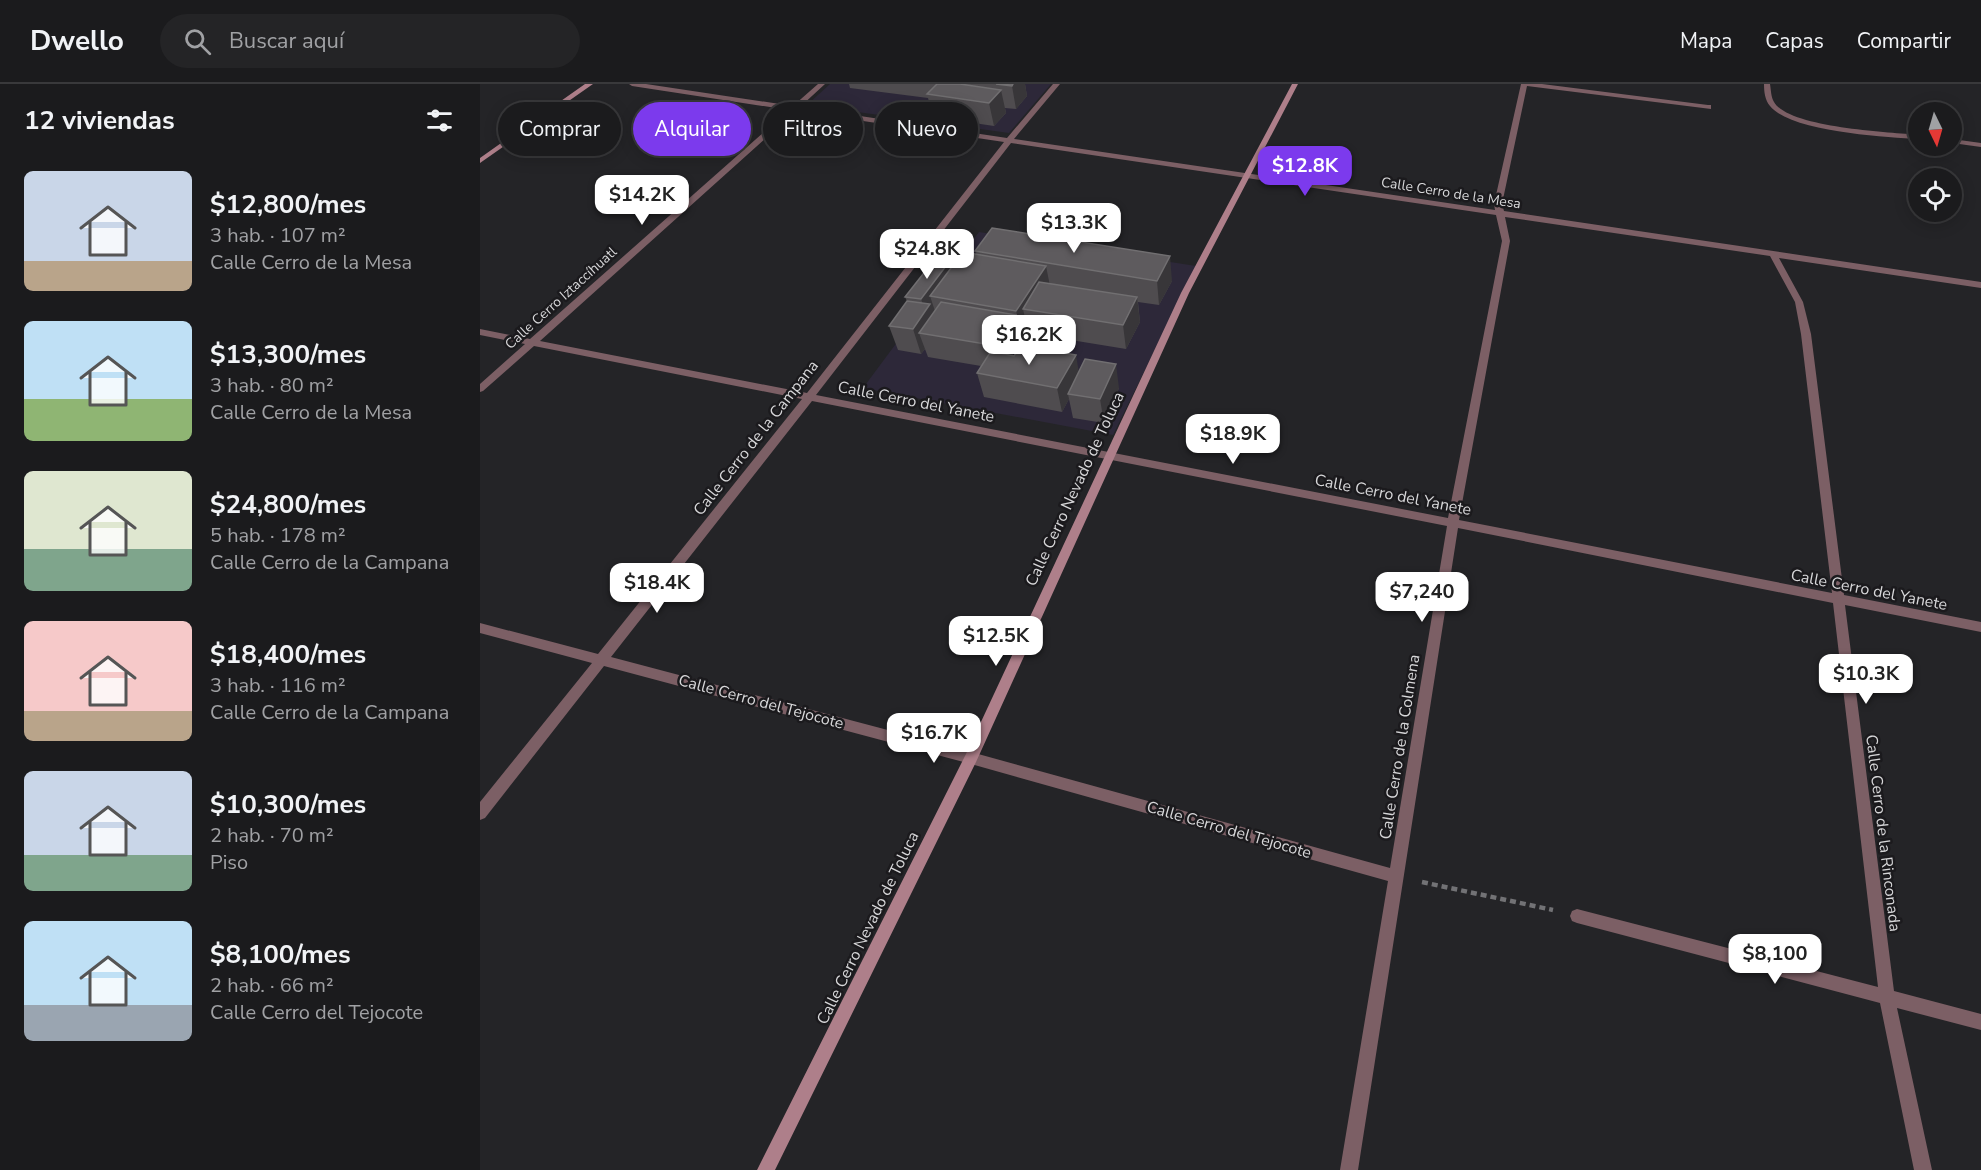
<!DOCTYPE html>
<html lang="es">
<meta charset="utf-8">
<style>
body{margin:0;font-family:"Nunito Sans",sans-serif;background:#242426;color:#f1f3f6;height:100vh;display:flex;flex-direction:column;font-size:22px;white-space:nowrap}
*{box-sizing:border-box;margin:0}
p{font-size:20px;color:#a0a1a4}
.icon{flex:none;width:33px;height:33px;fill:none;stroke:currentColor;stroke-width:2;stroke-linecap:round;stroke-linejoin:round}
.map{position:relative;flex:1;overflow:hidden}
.sheet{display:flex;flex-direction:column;background:#1b1b1d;width:480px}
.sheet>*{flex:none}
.guide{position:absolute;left:18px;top:18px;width:570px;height:54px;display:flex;gap:12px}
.needle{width:39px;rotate:175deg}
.buttons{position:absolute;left:1428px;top:18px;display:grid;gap:12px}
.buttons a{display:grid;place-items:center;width:54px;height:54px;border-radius:50%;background:#1b1b1d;box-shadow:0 3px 15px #0003,0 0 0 2px #39393b;font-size:30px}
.price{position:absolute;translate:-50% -51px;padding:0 14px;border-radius:12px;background:#fff;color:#222;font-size:20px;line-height:39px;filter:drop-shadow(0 2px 3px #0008)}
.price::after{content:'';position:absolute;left:50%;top:36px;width:18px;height:14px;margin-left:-9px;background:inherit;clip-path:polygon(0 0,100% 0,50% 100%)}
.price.active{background:#7c3aed;color:#fff}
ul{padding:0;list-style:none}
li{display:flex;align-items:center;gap:18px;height:150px;padding:0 24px}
li span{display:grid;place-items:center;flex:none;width:168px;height:120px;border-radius:9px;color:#555}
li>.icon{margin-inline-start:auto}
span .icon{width:72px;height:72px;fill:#fffc;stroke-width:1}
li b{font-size:26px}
h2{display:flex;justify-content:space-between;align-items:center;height:72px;padding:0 24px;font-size:26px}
.chip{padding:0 21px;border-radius:27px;background:#1b1b1d;box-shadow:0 3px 15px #0003,0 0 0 2px #39393b;font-size:21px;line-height:54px}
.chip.active{background:#7c3aed;color:#fff}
header{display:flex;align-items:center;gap:36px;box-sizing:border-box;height:84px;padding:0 30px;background:#1b1b1d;border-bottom:2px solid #39393b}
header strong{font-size:28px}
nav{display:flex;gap:33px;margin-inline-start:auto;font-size:21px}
.search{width:420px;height:54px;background:#242426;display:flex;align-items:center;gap:15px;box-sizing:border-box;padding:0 21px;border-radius:33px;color:#a0a1a4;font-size:22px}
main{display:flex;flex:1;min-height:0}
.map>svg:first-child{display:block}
.education{fill:#2d2839}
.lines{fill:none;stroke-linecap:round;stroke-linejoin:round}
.path{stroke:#727275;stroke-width:4.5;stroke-dasharray:6 4;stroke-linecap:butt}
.street{fill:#7c5f65;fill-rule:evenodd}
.secondary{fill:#ae7f8a;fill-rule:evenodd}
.wall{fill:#4f4c4f}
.shaded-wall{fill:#383639}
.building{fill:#5e5b5e;stroke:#716f71;stroke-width:1.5}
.labels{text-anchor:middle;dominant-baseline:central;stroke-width:5;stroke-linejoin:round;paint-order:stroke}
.far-street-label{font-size:14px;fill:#d7d7d9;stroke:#1b1a1d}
.street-label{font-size:16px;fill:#d7d7d9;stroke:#1b1a1d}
</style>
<header>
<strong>Dwello</strong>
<div class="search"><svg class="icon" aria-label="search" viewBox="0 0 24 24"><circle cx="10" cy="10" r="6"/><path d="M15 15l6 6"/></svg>Buscar aquí</div>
<nav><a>Mapa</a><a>Capas</a><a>Compartir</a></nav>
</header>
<main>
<section class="sheet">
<h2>12 viviendas<svg class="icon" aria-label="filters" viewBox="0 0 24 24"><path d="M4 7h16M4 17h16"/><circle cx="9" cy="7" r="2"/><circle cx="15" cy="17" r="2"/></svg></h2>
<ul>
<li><span style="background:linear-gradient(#c9d6e8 75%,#b9a48a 0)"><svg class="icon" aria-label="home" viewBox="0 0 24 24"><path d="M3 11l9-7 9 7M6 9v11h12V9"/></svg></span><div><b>$12,800/mes</b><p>3 hab. · 107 m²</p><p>Calle Cerro de la Mesa</p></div></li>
<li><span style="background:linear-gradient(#bfe0f5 65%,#8fb573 0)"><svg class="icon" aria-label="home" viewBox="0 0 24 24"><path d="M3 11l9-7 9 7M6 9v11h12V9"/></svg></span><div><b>$13,300/mes</b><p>3 hab. · 80 m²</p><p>Calle Cerro de la Mesa</p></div></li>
<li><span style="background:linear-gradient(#dfe7d0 65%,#7fa58c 0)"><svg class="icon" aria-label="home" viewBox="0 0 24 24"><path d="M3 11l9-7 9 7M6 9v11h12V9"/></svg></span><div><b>$24,800/mes</b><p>5 hab. · 178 m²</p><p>Calle Cerro de la Campana</p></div></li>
<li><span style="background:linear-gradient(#f6c9c9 75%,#b9a48a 0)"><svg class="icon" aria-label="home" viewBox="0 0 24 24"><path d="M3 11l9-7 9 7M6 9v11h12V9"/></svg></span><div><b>$18,400/mes</b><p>3 hab. · 116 m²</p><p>Calle Cerro de la Campana</p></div></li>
<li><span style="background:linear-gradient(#c9d6e8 70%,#7fa58c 0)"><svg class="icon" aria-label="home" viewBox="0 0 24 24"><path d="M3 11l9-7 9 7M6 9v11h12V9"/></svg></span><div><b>$10,300/mes</b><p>2 hab. · 70 m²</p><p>Piso</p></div></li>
<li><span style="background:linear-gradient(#bfe0f5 70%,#9aa5b1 0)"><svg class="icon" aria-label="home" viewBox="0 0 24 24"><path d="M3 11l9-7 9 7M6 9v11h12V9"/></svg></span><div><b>$8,100/mes</b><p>2 hab. · 66 m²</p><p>Calle Cerro del Tejocote</p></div></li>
</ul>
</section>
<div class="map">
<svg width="1501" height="1086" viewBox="0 0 1501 1086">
<rect width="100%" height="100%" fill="#242427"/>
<path class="education" d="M 350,0 L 571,0 L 529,49 L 327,21 Z
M 499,148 L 716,182 L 633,351 L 383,304 Z"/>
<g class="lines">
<path class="path" d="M 942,798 L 1073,826"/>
<path class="street" d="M 149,0 L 166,0 L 313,22 L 338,0 L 345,0 L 320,23 L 527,54 L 573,0 L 580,0 L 534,55 L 1015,126 L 1014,120 L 1041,0 L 1062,0 L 1228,21 L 1231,21 L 1231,25 L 1047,2 L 1022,120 L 1024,127 L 1501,198 L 1501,204 L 1299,174 L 1323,218 L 1331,250 L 1364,511 L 1501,538 L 1501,548 L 1365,521 L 1414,907 L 1501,930 L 1501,946 L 1417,924 L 1452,1086 L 1434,1086 L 1400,919 L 1097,839 L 1092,837 L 1090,832 L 1092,827 L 1097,825 L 1398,903 L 1353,519 L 978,444 L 878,1086 L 860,1086 L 908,797 L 491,680 L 124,582 L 5,734 L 0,736 L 0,718 L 112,579 L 0,549 L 0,539 L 118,570 L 322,315 L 54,262 L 3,307 L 0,308 L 0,300 L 45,260 L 0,251 L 0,245 L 50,255 L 309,26 L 152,2 ZM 316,27 L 524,58 L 327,309 L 60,257 ZM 531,59 L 1016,131 L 1022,157 L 968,434 L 336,311 ZM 1025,133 L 1290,172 L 1315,218 L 1321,250 L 1352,509 L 979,436 L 1030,157 ZM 332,317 L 967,442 L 910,784 L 491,668 L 131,573 Z
M 1284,0 L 1290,0 C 1291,6 1291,13 1294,18 C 1309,44 1409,48 1438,51 L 1438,55 C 1406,53 1311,48 1290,22 C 1285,16 1284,8 1284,0 Z
M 1472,55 L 1501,59 L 1501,63 L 1472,59 Z"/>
<path class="secondary" d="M 105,0 L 113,0 L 0,79 L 0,74 Z
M 812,0 L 818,0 L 709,209 L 496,678 L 295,1086 L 277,1086 L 486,670 L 701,209 Z"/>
</g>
<path class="wall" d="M 369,0 L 545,0 L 547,12 L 536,25 L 525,24 L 526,29 L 514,42 L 453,33 L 448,14 L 370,4 Z
M 495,167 L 692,197 L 679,221 L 658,218 L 660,238 L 646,265 L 548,249 L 547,243 L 541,251 L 542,255 L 532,272 L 599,289 L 639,304 L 624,339 L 593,334 L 589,315 L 582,328 L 504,313 L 497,289 L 501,282 L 448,273 L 445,265 L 441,270 L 418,266 L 409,242 L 427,217 L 425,213 L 469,178 L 471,185 L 496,170 Z"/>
<path class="shaded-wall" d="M 533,0 L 545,0 L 547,12 L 536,25 L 532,2 Z
M 521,6 L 526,29 L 514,42 L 509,19 Z
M 690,172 L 692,197 L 679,221 L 677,197 Z
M 469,178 L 476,203 L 450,212 L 456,230 L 439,249 L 445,265 L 441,270 L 433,245 L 445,227 L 441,215 Z
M 566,182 L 571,207 L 543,225 L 547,243 L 542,251 L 536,227 Z
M 657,213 L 660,238 L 646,265 L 643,241 Z
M 536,231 L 542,255 L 523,286 L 517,262 Z
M 596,271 L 600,295 L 588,310 L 589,315 L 582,328 L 577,304 Z
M 636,280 L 639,304 L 624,339 L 620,315 Z"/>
<path class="building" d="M 457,0 L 480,0 L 521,6 L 509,19 L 447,10 Z
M 516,0 L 533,0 L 532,2 Z
M 512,144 L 690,172 L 677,197 L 495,167 Z
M 483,168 L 566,182 L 536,227 L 450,212 Z
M 454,176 L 469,178 L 441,215 L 425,213 Z
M 559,198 L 657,213 L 643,241 L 543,225 Z
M 427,217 L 450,220 L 433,245 L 409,242 Z
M 461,218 L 536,231 L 517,262 L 439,249 Z
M 542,261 L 596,271 L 577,304 L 497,289 L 511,267 L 534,272 Z
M 605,275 L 636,280 L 620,315 L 588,310 Z"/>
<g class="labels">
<g class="far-street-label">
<text transform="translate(971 109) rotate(9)">Calle Cerro de la Mesa</text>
<text transform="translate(81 214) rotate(-42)">Calle Cerro Iztaccíhuatl</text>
</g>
<g class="street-label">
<text transform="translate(436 318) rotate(11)">Calle Cerro del Yanete</text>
<text transform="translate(276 354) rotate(-52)">Calle Cerro de la Campana</text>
<text transform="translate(595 405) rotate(-65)">Calle Cerro Nevado de Toluca</text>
<text transform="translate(913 411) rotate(11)">Calle Cerro del Yanete</text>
<text transform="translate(1389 506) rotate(11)">Calle Cerro del Yanete</text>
<text transform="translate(281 618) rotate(15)">Calle Cerro del Tejocote</text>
<text transform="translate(920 663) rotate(-81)">Calle Cerro de la Colmena</text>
<text transform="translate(749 746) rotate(16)">Calle Cerro del Tejocote</text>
<text transform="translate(1403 749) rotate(83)">Calle Cerro de la Rinconada</text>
<text transform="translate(388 844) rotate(-64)">Calle Cerro Nevado de Toluca</text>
</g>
</g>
</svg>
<div class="buttons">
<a><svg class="needle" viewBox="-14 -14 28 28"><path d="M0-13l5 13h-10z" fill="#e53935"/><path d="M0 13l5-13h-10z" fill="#a0a1a4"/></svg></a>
<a><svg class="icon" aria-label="locate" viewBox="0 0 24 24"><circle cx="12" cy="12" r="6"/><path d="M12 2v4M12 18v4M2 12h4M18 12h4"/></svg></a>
</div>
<b class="price active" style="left:825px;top:113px">$12.8K</b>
<b class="price" style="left:162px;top:142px">$14.2K</b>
<b class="price" style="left:594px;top:170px">$13.3K</b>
<b class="price" style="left:447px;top:196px">$24.8K</b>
<b class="price" style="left:549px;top:282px">$16.2K</b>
<b class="price" style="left:753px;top:381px">$18.9K</b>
<b class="price" style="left:177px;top:530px">$18.4K</b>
<b class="price" style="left:942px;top:539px">$7,240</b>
<b class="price" style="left:516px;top:583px">$12.5K</b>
<b class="price" style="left:1386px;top:621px">$10.3K</b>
<b class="price" style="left:454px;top:680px">$16.7K</b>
<b class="price" style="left:1295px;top:901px">$8,100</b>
<div class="guide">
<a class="chip">Comprar</a>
<a class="chip active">Alquilar</a>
<a class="chip">Filtros</a>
<a class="chip">Nuevo</a>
</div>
</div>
</main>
